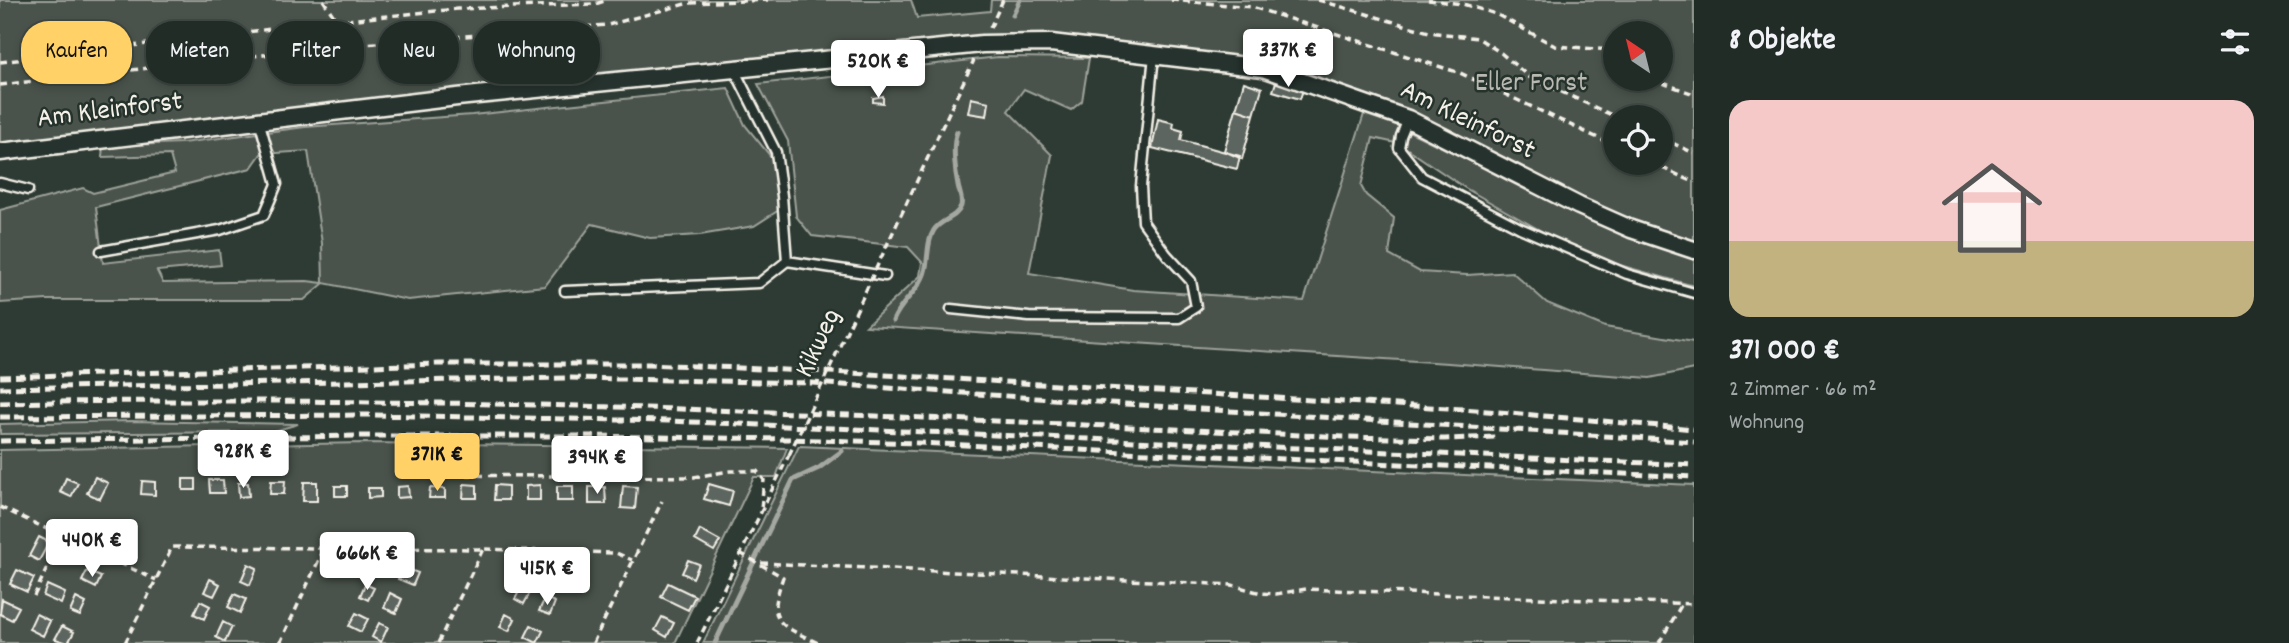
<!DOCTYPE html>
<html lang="de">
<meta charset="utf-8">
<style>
body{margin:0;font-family:Dekko,sans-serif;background:#2a342f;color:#f1f3f6;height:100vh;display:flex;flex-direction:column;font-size:26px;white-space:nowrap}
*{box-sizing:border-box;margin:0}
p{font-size:23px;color:#a2a7a7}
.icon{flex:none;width:38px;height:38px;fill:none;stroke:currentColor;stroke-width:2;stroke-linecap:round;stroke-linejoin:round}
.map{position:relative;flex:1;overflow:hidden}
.side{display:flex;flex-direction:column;background:#222c27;width:595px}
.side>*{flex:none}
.hud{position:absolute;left:21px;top:21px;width:665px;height:63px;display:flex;gap:14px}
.needle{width:46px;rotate:325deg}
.fabs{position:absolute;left:1603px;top:21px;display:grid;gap:14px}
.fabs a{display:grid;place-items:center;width:70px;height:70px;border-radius:50%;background:#222c27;box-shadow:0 4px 10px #0003,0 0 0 2px #3f4844;font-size:35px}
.price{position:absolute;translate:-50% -60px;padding:0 16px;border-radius:7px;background:#fff;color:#222;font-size:23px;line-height:46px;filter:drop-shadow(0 2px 4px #0008)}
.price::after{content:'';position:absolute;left:50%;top:42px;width:21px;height:16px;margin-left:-10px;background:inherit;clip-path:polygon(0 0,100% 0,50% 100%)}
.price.on{background:#ffd166;color:#111}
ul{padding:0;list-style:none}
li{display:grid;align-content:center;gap:14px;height:371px;padding:0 35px}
li span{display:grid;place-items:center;height:217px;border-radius:21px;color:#555}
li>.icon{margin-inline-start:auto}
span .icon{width:126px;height:126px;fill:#fffc;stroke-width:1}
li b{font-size:30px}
h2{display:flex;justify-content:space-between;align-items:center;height:84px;padding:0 35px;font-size:30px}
.tag{padding:0 24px;border-radius:28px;background:#222c27;box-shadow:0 4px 10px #0003,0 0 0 2px #3f4844;font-size:24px;line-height:63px}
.tag.on{background:#ffd166;color:#111}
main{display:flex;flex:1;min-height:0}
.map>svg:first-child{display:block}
.green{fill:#48524c;stroke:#9ea29a;stroke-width:2;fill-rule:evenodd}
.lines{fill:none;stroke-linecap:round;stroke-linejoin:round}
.stream{stroke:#a4a8a0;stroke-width:5}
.building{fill:#5c655e;stroke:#f4f1e8;stroke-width:2}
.lane-casing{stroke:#f4f1e8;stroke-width:13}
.street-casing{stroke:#f4f1e8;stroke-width:21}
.path{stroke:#f4f1e8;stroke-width:3.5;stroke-dasharray:7 5;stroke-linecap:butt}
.lane{stroke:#26332d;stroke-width:8}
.street{stroke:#26332d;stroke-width:16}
.rail{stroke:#f4f1e8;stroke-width:5;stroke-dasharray:10 5;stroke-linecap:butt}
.path-bridge{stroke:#f4f1e8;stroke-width:3.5;stroke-dasharray:7 5;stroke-linecap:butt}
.labels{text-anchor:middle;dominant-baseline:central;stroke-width:5;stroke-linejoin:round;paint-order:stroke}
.park-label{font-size:28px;fill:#b8b9b1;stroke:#26332d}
.street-label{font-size:28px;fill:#f4f1e8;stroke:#26332d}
</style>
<main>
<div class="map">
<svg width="1694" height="643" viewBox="0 0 1694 643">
<rect width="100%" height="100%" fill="#2e3b34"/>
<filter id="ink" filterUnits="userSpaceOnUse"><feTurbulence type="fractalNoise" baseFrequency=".0143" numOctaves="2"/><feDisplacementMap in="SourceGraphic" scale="14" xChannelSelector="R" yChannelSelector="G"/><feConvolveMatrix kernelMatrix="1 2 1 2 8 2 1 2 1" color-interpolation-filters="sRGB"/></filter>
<g filter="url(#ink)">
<path class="green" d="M 0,0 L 911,0 L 917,18 L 990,11 L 991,0 L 1694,0 L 1694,247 L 1632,225 L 1265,64 L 1051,38 L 0,148 ZM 1615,33 L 1661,33 L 1661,79 L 1615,79 ZM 1615,117 L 1661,117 L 1661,163 L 1615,163 Z
M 998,57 L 1089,58 L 1082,101 L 1071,110 L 1024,89 L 1008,111 L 1052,155 L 1029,273 L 1133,290 L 1304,301 L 1364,114 L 1396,125 L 1615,231 L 1694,259 L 1694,286 L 1584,255 L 1465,188 L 1400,144 L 1373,138 L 1361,186 L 1366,195 L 1394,218 L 1389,255 L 1420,272 L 1467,275 L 1512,272 L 1547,303 L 1605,327 L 1694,342 L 1694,369 L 1650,378 L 1448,363 L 866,326 L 920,276 L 922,262 L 908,247 L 812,236 L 796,216 L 788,141 L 758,84 Z
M 728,88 L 745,125 L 772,158 L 779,210 L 754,226 L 700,235 L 650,238 L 592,224 L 545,286 L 408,300 L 324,283 L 304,300 L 47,300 L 0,303 L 0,210 L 83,188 L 93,193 L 175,173 L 170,155 L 102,157 L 103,146 L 182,143 L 305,127 L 472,115 ZM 308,151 L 322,243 L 323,283 L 307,281 L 163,283 L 157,271 L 221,265 L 219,250 L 103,263 L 96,207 L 251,168 L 261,154 Z
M 131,421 L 298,424 L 271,432 L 0,434 L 0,424 Z
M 364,443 L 787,448 L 776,477 L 754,477 L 675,643 L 0,643 L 0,450 Z
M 799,446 L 1694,485 L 1694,643 L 703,643 Z"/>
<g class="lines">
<path class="stream" d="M 1013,15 L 1020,0
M 893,321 C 901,301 915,295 923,277 C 930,263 925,244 934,230 C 941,219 956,219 961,206 C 963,198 959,192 958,185 C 955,171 952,144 957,132
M 715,643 L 793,480 L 819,468 L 842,451"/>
</g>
<path class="building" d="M 1277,79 L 1304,87 L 1300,99 L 1273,91 Z
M 1244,82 L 1262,88 L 1254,115 L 1236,109 Z
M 883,96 L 883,103 L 873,102 L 873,98 Z
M 971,98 L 989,102 L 987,116 L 968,113 Z
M 1236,109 L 1254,115 L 1242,159 L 1224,151 Z
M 1158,119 L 1174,123 L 1173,128 L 1183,131 L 1181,140 L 1240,156 L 1237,169 L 1152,148 Z
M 95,477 L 108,483 L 100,499 L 87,493 Z
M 66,478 L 78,483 L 71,497 L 60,492 Z
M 183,479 L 196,479 L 196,490 L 183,490 Z
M 209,480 L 223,480 L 224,493 L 210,493 Z
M 142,481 L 155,482 L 155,495 L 141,494 Z
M 271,481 L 285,481 L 284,494 L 270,494 Z
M 304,482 L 317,482 L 317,501 L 303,501 Z
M 238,483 L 248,483 L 249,496 L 239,497 Z
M 464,484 L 477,485 L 477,498 L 463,498 Z
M 709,484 L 733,491 L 729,506 L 704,499 Z
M 495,485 L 508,486 L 508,500 L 494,500 Z
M 540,485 L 540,500 L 526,500 L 526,486 Z
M 335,486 L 347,486 L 347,496 L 335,496 Z
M 408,486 L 409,497 L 397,498 L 397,487 Z
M 557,486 L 573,486 L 573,501 L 557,501 Z
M 623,486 L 637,487 L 635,509 L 621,508 Z
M 589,487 L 605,487 L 606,504 L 589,504 Z
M 368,488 L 381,488 L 381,497 L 368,498 Z
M 430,488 L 445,489 L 445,498 L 429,498 Z
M 112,524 L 124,529 L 116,545 L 105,540 Z
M 700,530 L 720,541 L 714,551 L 695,540 Z
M 39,537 L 49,542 L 39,561 L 29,556 Z
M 688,560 L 699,564 L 693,578 L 682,573 Z
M 248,564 L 257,568 L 250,585 L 241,581 Z
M 403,567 L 418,573 L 413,585 L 398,579 Z
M 17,570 L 34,578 L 27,592 L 10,584 Z
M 562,570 L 570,574 L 565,586 L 556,582 Z
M 87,571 L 101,577 L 96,588 L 82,581 Z
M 535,573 L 545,577 L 541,586 L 531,581 Z
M 210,579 L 220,584 L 214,596 L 204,592 Z
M 668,583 L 695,596 L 688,610 L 661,597 Z
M 365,584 L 374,588 L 368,600 L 360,596 Z
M 523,584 L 532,589 L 524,604 L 515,599 Z
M 47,585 L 65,593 L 61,604 L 43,596 Z
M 390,593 L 402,599 L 396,613 L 384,608 Z
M 234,594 L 246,599 L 240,613 L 228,607 Z
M 76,598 L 86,603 L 80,616 L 70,612 Z
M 545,598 L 555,602 L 550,615 L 539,611 Z
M 2,599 L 19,607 L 12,620 L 0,614 Z
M 200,601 L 210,606 L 204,619 L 194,614 Z
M 356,613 L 368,619 L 361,632 L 349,626 Z
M 36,614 L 50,621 L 43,636 L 29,629 Z
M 506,614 L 515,619 L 509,631 L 500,627 Z
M 662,617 L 674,623 L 667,637 L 655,630 Z
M 223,622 L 232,627 L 225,642 L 216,637 Z
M 379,623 L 388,627 L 381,642 L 372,637 Z
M 531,625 L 543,631 L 537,643 L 525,637 Z
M 62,626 L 74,632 L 68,643 L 55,639 Z"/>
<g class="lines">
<defs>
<path id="lane" d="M 735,71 L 776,152 L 782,196 L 787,261 L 885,276
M 1408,119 L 1401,136 L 1399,148 L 1422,177 L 1520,228 L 1627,274 L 1694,293
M 0,183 L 28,190
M 101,251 L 220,230 L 264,215 L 277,184 L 259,120
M 565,291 L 759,283 L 787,261
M 951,309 L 1029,317 L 1179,318 L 1196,307 L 1191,281 L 1167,255 L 1143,222 L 1141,186 L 1154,55"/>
<path id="street" d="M 0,152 L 457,97 L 982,44 L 1051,43 L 1263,68 L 1408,119 L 1579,206 L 1631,229 L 1694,250"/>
</defs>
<use href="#lane" class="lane-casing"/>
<use href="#street" class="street-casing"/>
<path class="path" d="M 323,0 L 337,21
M 1171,0 L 1252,7 L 1460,73 L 1615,146
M 1318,0 L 1429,32 L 1478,38 L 1501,53 L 1529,77 L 1616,117
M 1428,0 L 1463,4 L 1496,14 L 1555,46 L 1612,50 L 1615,52
M 990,28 L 1003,0
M 0,62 L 337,21 L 457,9 L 595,4 L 608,0
M 1651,79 L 1694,94
M 0,85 L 350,45 L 608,25 L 689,3 L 768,0
M 951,108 L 974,60
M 1661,138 L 1694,153
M 1651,163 L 1694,182
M 429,475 L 694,477 L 730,471 L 757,471 L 764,480 L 761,509
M 0,507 L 156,580
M 740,553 L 783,577 C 767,624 777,623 818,643
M 761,563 L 1193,583 L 1232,585 L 1261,593 L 1276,594 L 1306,589 L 1694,604
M 34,596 L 61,538
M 125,643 L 172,547 L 483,549 L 616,553 L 632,560
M 280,643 L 325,547
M 438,643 L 483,549
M 593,643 L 662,501
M 697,643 L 789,455
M 1659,643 L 1682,604"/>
<use href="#lane" class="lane"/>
<use href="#street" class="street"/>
<path class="rail" d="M 0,377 L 439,364 L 649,364 L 852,373 L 1464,409 L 1694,429
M 0,388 L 571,378 L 812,383 L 1694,442
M 0,403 C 448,394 896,416 1344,437 L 1445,439 L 1497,437
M 0,417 L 370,415 L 669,421 L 1694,465
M 0,441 L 363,436 L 589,436 L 787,439 L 919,443 L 1694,477"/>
<path class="path-bridge" d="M 789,455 L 951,108"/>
</g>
</g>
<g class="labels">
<g class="park-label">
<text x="1531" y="85">Eller Forst</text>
</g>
<g class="street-label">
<text transform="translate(110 112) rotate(-7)">Am Kleinforst</text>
<text transform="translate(1467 122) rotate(26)">Am Kleinforst</text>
<text transform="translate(820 344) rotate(-65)">Kikweg</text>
</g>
</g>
</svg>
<div class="fabs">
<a><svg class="needle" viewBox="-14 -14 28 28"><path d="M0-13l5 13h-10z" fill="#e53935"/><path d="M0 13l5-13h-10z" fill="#a2a7a7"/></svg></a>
<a><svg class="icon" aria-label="locate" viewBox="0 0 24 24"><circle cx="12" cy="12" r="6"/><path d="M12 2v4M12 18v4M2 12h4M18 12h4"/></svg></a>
</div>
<b class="price" style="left:1288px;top:89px">337K €</b>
<b class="price" style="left:878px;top:100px">520K €</b>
<b class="price" style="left:243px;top:490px">928K €</b>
<b class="price on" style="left:437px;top:493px">371K €</b>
<b class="price" style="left:597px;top:496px">394K €</b>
<b class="price" style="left:92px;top:579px">440K €</b>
<b class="price" style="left:367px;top:592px">666K €</b>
<b class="price" style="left:547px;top:607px">415K €</b>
<div class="hud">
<a class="tag on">Kaufen</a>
<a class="tag">Mieten</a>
<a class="tag">Filter</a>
<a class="tag">Neu</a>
<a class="tag">Wohnung</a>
</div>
</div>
<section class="side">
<h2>8 Objekte<svg class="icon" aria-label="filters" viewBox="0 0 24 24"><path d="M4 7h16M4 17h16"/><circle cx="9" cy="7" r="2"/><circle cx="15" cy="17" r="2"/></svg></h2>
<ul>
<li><span style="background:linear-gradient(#f6c9c9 65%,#c2b280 0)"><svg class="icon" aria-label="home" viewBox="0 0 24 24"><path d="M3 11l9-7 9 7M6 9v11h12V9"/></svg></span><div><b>371 000 €</b><p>2 Zimmer · 66 m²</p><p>Wohnung</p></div></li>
</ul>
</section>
</main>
